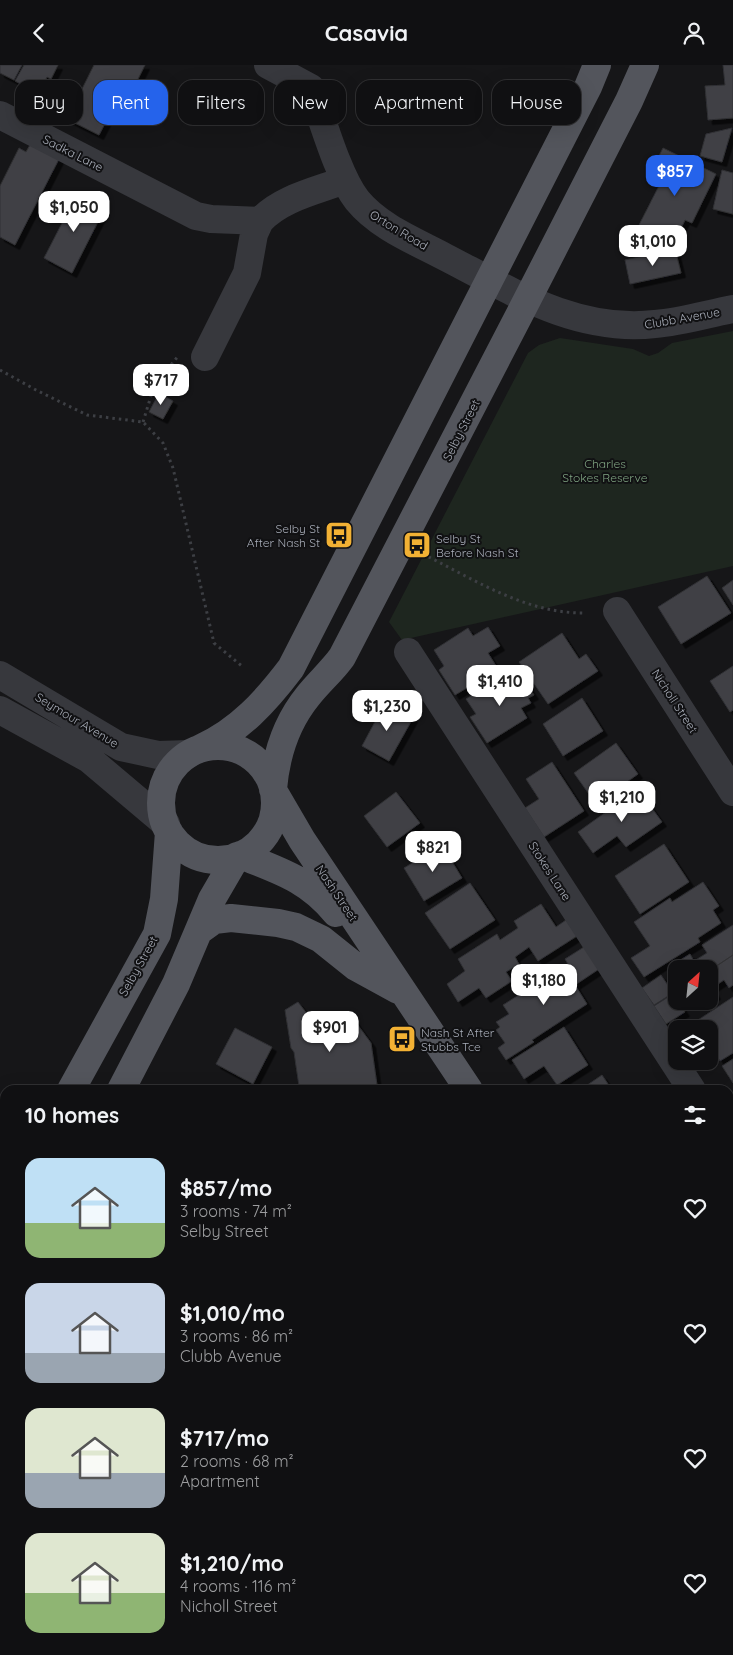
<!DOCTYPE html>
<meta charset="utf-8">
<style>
body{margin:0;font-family:Quicksand,sans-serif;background:#19191b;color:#f1f3f6;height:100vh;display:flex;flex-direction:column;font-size:19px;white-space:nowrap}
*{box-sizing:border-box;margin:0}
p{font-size:16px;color:#9c9d9f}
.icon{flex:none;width:28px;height:28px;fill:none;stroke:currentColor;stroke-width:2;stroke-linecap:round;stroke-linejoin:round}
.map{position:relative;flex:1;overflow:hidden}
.details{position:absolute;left:0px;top:1020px;width:734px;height:570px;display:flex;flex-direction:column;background:#101012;border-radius:15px 15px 0 0;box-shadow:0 5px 20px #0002,0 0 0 1px #303032}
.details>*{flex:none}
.banner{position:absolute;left:15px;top:15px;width:704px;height:45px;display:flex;gap:10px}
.needle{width:32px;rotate:27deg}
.controls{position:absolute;left:668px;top:895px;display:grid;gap:10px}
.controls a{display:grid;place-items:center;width:50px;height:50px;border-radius:10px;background:#101012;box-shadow:0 5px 20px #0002,0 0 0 1px #303032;font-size:25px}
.price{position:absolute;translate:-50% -42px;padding:0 11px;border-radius:10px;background:#fff;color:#222;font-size:16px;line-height:32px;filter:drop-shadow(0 1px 2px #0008)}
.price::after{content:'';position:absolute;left:50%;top:30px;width:15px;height:11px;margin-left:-8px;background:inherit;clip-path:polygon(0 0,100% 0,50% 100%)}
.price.current{background:#2563eb;color:#fff}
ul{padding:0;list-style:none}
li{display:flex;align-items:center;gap:15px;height:125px;padding:0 25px}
li span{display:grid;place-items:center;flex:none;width:140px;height:100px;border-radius:15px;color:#555}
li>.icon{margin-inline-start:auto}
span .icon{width:60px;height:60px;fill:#fffc;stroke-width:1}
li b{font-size:21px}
h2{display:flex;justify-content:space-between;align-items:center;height:60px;padding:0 25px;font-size:21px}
.chip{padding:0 18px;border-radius:15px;background:#101012;box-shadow:0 5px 20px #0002,0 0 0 1px #303032;font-size:18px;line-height:45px}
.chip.current{background:#2563eb;color:#fff}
header{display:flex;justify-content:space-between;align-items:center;height:65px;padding:0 25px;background:#101012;font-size:22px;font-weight:700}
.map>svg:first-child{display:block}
.built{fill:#222225}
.green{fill:#1e261f}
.building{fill:#404145;stroke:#303034;filter:url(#shadow)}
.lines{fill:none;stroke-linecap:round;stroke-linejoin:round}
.path{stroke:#3d3f44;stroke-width:3;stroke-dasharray:2.5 4;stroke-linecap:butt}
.minor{stroke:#37383d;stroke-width:28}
.major{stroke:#53555c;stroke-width:28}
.rail{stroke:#4a4c52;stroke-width:4;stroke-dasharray:6 5;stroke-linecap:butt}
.labels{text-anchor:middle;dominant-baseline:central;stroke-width:4;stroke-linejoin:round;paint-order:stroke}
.street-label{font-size:12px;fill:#a8adb8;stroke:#111113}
.park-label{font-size:12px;fill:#7fa381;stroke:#111113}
.poi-label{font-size:12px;fill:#a8adb8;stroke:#111113;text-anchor:start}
</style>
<header><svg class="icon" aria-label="back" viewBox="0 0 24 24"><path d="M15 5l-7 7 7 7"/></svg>Casavia<svg class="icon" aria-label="person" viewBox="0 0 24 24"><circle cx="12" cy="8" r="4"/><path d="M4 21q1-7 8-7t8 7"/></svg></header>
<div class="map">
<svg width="733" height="1590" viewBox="0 0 733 1590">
<defs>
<filter id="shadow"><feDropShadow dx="4.5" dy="4.5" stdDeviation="0" flood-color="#0009"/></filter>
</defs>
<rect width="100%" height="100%" fill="#161618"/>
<path class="built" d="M 733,1559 L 733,1590 L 683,1590 L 689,1585 L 729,1585 L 729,1561 Z"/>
<path class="green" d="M 733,266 L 733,501 L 402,575 L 389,557 L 528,288 L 539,280 L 560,273 L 633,284 L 649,291 L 658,288 L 672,278 Z
M 729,1512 L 733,1513 L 733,1534 L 729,1537 Z"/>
<path class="building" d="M 0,0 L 22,0 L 14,15 L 0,8 Z
M 24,0 L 58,0 L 51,14 L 47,12 L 38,28 L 15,16 Z
M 94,0 L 145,0 L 134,22 L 125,17 L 120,26 L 125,28 L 114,51 L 110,49 L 99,70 L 67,54 Z
M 723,0 L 733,0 L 733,53 L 708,55 L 705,21 L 725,20 Z
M 732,63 L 722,97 L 700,91 L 706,69 Z
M 31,78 L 60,92 L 15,180 L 0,172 L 0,121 L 19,83 L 26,87 Z
M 663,83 L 716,109 L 692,158 L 685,155 L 672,182 L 637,164 L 666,107 L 654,101 Z
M 722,105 L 733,108 L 733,149 L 713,144 Z
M 77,129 L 105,143 L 72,208 L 44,193 Z
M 675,184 L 681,208 L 630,219 L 625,195 Z
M 159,328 L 173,336 L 163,354 L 149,347 Z
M 707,511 L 731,548 L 681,579 L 658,542 Z
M 733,515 L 733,540 L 722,523 Z
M 488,562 L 500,581 L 488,588 L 498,604 L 455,630 L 439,605 L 444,601 L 434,585 L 468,563 L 473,571 Z
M 562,568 L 579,594 L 586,589 L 598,606 L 548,639 L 519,597 Z
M 733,601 L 733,645 L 730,647 L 710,616 Z
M 522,611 L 534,630 L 528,633 L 531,638 L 521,643 L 527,653 L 487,678 L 470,652 L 476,649 L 466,634 L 500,612 L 506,621 Z
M 582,633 L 603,666 L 563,691 L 543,659 Z
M 385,638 L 413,653 L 389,696 L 362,681 Z
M 616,678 L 638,709 L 596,739 L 574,708 Z
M 552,697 L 584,746 L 544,772 L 525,743 L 539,734 L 526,714 Z
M 638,724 L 662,757 L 626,782 L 617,771 L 593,788 L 578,767 Z
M 396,727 L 420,758 L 387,782 L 364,751 Z
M 664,779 L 689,817 L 640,849 L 615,811 Z
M 442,780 L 462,813 L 424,836 L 404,803 Z
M 703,817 L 719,841 L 713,845 L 721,858 L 698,873 L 700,877 L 644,912 L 631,893 L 650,881 L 634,857 L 670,833 L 672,837 Z
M 470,818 L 495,855 L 450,884 L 425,848 Z
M 541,839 L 556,862 L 566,855 L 577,871 L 538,896 L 529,882 L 515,892 L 519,899 L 506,907 L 512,916 L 486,933 L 479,923 L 458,937 L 447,919 L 465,906 L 458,894 L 497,869 L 500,875 L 518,863 L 514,856 Z
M 733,860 L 733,890 L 709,906 L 709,904 L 677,904 L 674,899 L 690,889 L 694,896 L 707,888 L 702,880 Z
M 584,882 L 599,904 L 575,920 L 587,939 L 532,975 L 534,977 L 506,995 L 498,983 L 505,978 L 496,965 L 500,962 L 496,957 L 509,949 L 503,940 L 552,909 L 557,916 L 572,906 L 565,894 Z
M 733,890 L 733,920 L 729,923 L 724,915 L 712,923 L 716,930 L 709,935 L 709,906 Z
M 661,910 L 673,928 L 654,940 L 642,923 Z
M 673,929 L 685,947 L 666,959 L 654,941 Z
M 733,932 L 733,988 L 720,996 L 709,978 L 709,964 L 699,964 L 695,957 Z
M 298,937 L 314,958 L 352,952 L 371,978 L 377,1020 L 372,1025 L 302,1025 L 299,1021 L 294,987 L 291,983 L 285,945 Z
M 564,962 L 588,1000 L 557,1020 L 544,1001 L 524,1014 L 512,995 Z
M 235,963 L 272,982 L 253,1019 L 216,999 Z
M 733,994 L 733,1018 L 722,1001 Z
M 602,1010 L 612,1025 L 580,1025 Z
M 729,1105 L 733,1111 L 733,1120 L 729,1123 Z
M 733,1144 L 733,1175 L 729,1176 L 729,1145 Z
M 733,1202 L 733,1230 L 729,1224 L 729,1205 Z
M 729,1262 L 733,1267 L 733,1278 L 729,1281 Z
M 5,1365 L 5,1395 L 0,1393 L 0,1375 Z
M 521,1585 L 573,1585 L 576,1590 L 514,1590 Z
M 589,1585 L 650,1585 L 654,1590 L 593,1590 Z"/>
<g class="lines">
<path class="path" d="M 0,305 L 36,325 L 87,350 L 143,357 L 163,378 L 173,403 L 214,578 L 243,602
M 143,357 L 154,321 L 179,290
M 423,489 C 473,514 525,548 583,548
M 729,1552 L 733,1550
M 672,1590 L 678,1585"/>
<path class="minor" d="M 268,0 L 311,23 C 322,53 338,111 357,135 C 379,162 415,176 445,192 C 511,226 577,268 655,259 C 681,257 707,249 733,244
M 0,50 L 196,151 L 211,154 L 260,156 C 281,133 316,126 345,115
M 205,292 L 247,208 L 254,169 L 260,156
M 617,546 L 733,727
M 408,587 L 692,1025
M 0,610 L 121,682 L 158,690 L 189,689
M 0,645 L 89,694 L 166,759
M 729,1082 L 733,1088
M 729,1383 L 733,1381
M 442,1590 L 450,1585"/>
<path class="major" d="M161 738a57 57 0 1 1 114 0a57 57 0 1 1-114 0Z
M 201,683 C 239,666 266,636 291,603 L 588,22 L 597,0
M 273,724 C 276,689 286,658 308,631 C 319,617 332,606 342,592 L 527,235 L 629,36 L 645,0
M 274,727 L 302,775 L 469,1025
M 240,790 C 280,806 308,814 336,848
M 200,865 L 214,855 L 231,853 L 278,858 L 296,862 L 321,874 L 356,902 L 398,925
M 71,1025 L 157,869 L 164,834 L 169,767
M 121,1025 L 176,919 L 212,834 L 237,791
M 0,1164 L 5,1154
M 0,1259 L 5,1249
M 729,1422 L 733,1428
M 729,1480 L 733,1485"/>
<path class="rail" d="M 726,1590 L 733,1586"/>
</g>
<defs>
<symbol id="bus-square" viewBox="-11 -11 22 22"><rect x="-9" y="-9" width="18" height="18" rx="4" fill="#f2b134" stroke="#111113"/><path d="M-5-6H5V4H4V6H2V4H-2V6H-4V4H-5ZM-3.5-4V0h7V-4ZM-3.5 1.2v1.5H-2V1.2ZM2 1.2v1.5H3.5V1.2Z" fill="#111"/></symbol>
</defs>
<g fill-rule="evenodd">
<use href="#bus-square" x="323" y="454" width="32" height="32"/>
<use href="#bus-square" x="401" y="464" width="32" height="32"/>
<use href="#bus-square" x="386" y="958" width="32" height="32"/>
</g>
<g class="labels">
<g class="street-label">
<text transform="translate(73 88) rotate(27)">Sadka Lane</text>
<text transform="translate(399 165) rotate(31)">Orton Road</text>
<text transform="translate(682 253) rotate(-10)">Clubb Avenue</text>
<text transform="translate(461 365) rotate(-63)">Selby Street</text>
<text transform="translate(675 636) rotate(57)">Nicholl Street</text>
<text transform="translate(77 655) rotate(31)">Seymour Avenue</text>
<text transform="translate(550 806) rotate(57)">Stokes Lane</text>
<text transform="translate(337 828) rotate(56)">Nash Street</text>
<text transform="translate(138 901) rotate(-61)">Selby Street</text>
</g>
<g class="park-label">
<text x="605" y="398">Charles<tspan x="605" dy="14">Stokes Reserve</tspan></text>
</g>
<g class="poi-label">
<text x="320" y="463" text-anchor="end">Selby St<tspan x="320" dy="14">After Nash St</tspan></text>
<text x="436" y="473">Selby St<tspan x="436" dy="14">Before Nash St</tspan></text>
<text x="421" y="967">Nash St After<tspan x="421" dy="14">Stubbs Tce</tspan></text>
</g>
</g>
</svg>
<div class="controls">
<a><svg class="needle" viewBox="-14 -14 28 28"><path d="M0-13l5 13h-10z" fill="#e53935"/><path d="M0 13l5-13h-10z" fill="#9c9d9f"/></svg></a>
<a><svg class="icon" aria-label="layers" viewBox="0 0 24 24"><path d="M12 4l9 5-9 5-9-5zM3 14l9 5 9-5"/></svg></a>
</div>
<b class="price current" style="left:675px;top:132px">$857</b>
<b class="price" style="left:74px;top:168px">$1,050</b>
<b class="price" style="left:653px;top:202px">$1,010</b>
<b class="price" style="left:161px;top:341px">$717</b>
<b class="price" style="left:500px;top:642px">$1,410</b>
<b class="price" style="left:387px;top:667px">$1,230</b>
<b class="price" style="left:622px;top:758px">$1,210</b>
<b class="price" style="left:433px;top:808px">$821</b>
<b class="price" style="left:544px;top:941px">$1,180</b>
<b class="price" style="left:330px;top:988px">$901</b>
<div class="banner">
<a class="chip">Buy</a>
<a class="chip current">Rent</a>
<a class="chip">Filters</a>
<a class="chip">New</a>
<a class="chip">Apartment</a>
<a class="chip">House</a>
</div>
<section class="details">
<h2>10 homes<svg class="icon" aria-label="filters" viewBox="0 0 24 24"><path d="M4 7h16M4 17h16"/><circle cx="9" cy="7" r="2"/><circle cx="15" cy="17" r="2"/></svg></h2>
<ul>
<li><span style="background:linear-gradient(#bfe0f5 65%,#8fb573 0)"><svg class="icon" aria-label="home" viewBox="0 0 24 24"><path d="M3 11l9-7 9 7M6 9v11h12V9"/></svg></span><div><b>$857/mo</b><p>3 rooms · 74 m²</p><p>Selby Street</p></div><svg class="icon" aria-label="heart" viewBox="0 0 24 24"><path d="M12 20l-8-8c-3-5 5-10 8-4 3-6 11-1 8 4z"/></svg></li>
<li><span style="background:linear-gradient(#c9d6e8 70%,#9aa5b1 0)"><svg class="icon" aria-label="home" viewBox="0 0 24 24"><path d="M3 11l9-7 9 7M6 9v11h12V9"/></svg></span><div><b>$1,010/mo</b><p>3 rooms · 86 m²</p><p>Clubb Avenue</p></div><svg class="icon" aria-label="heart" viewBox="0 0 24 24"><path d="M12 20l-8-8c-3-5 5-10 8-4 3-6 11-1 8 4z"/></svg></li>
<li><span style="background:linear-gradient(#dfe7d0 65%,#9aa5b1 0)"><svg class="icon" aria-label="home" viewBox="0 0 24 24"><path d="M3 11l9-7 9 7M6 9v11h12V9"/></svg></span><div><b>$717/mo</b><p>2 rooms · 68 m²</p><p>Apartment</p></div><svg class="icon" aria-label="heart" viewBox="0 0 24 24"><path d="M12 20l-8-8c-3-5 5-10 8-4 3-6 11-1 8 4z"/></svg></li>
<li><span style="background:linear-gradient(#dfe7d0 60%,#8fb573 0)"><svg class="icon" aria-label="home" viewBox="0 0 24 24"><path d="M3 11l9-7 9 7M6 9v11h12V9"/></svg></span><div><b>$1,210/mo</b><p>4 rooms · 116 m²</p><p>Nicholl Street</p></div><svg class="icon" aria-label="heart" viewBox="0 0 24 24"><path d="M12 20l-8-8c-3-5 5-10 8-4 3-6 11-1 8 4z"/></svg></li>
</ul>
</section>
</div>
